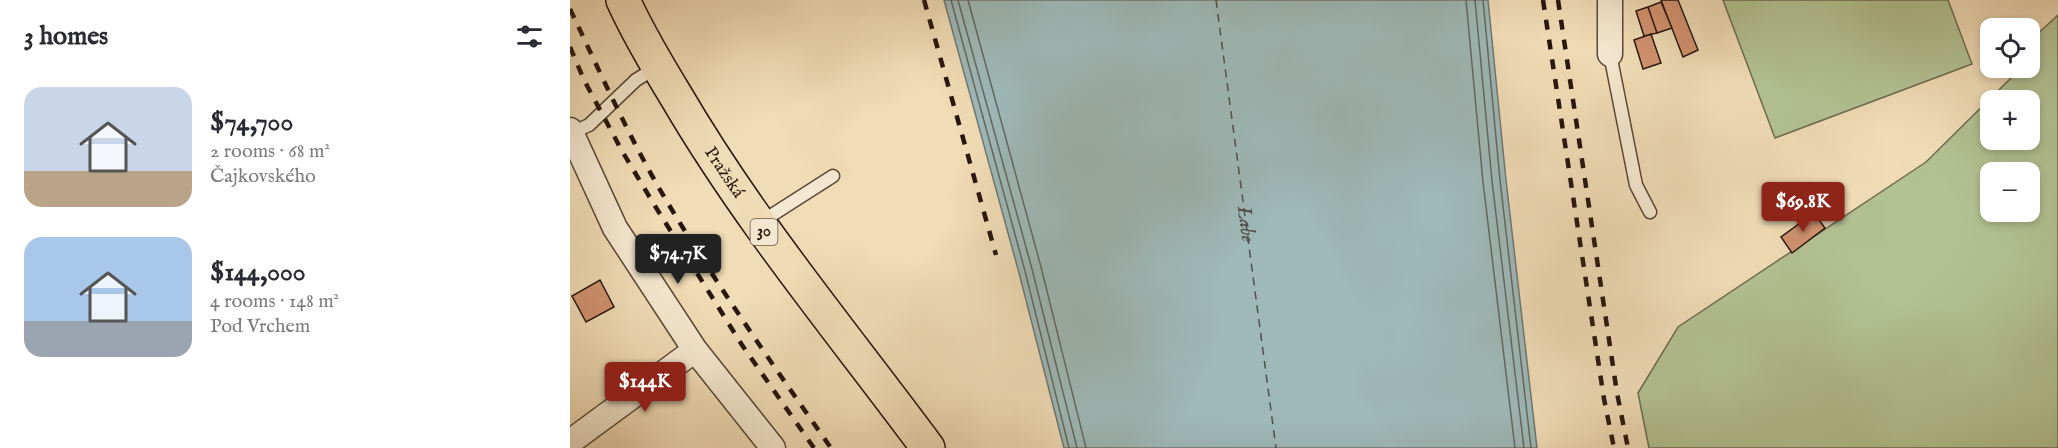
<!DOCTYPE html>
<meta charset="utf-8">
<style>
body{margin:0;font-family:"IM FELL English",serif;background:#f2f2f3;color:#2b2b33;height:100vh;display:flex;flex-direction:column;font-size:22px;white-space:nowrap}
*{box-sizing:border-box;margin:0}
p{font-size:20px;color:#7c7c81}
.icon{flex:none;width:33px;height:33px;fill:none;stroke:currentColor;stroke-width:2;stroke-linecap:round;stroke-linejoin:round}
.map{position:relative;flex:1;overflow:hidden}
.sheet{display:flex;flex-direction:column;background:#fff;width:570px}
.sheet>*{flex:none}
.controls{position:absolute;left:1410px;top:18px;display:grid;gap:12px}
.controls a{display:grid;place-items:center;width:60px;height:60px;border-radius:12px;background:#fff;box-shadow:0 3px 9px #0003;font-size:30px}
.price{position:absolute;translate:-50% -51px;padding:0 14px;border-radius:6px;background:#8f2418;color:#fff;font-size:20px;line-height:39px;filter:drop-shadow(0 2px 3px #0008)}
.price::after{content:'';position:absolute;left:50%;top:36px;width:18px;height:14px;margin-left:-9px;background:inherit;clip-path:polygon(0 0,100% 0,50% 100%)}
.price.current{background:#222;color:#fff}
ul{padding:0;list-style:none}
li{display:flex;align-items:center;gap:18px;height:150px;padding:0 24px}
li span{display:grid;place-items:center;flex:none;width:168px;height:120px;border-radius:18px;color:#555}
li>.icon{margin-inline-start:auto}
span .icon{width:72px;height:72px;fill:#fffc;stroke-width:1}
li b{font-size:26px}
h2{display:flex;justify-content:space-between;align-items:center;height:72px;padding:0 24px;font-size:26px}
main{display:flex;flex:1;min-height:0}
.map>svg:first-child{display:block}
.green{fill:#b3c293;stroke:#6d6c50;stroke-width:1.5;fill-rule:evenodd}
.water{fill:#9eb9b8;stroke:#6e7874;stroke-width:1.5}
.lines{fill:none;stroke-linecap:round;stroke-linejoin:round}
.shore{stroke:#626862;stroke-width:1.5}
.ferry{stroke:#514f49;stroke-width:1.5;stroke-dasharray:8 6;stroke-linecap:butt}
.building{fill:#d1926f;stroke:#27160d;stroke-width:1.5}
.service-casing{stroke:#594837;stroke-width:15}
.minor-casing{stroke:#594837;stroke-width:27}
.primary-casing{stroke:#27160d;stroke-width:36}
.service{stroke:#f5e8d0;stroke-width:12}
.minor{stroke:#f5e8d0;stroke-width:24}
.primary{stroke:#f0dcb6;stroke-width:33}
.rail{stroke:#27160d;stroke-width:4.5;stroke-dasharray:10 10;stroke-linecap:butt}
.labels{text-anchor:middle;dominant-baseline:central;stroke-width:5;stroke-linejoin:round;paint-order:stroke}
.shield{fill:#f5e8d0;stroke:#655548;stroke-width:1.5}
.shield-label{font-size:16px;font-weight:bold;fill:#27160d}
.street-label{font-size:18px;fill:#27160d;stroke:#f5e8d0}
.water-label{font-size:20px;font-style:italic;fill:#514f49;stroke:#f5e8d0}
</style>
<main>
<section class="sheet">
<h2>3 homes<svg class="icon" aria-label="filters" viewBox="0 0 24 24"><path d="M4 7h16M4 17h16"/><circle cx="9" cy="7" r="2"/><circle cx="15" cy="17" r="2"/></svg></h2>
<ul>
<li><span style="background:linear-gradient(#c9d6e8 70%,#b9a48a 0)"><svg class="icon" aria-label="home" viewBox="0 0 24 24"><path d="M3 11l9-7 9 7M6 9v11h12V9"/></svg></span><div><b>$74,700</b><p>2 rooms · 68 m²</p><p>Čajkovského</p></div></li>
<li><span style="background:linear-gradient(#a9c7e8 70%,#9aa5b1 0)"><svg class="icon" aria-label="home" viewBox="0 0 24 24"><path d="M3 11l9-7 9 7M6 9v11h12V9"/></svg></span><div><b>$144,000</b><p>4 rooms · 148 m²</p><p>Pod Vrchem</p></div></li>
</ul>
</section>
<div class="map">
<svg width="1488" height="448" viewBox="0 0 1488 448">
<rect width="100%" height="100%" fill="#f0dcb6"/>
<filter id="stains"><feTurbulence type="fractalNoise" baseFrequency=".00333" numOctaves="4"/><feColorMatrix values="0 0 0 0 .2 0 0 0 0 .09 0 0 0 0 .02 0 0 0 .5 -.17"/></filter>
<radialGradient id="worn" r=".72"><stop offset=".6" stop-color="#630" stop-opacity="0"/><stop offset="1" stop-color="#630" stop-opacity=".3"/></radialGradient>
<path class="green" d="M 1153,0 L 1378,0 L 1402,64 L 1205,138 Z
M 1488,15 L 1488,448 L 1079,448 L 1068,393 L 1108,327 L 1356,162 L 1446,73 L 1449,68 L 1460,68 L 1460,45 L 1462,39 ZM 1420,100 L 1460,100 L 1460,140 L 1420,140 ZM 1420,172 L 1460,172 L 1460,212 L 1420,212 Z"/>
<path class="water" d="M 374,0 L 918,0 L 936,180 L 967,448 L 494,448 L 449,273 Z"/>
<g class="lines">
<path class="shore" d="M 381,0 L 455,271 L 499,448
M 388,0 L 462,269 L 507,448
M 398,0 L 471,267 L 516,448
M 896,0 L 913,182 L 945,448
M 905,0 L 922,181 L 954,448
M 913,0 L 930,180 L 961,448"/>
<path class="ferry" id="s1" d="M 646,0 L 706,448"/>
</g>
<path class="building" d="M 1091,0 L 1108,0 L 1128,50 L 1113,57 Z
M 1091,2 L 1102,28 L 1087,33 L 1078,7 Z
M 1078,7 L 1087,33 L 1074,36 L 1066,11 Z
M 1081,34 L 1091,63 L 1073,69 L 1064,40 Z
M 1244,213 L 1255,228 L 1222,253 L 1211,237 Z
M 30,280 L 44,307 L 16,322 L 2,296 Z"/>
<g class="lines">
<defs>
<path id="service" d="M 1040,54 L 1066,185 L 1080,212
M 1,133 L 19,125 L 66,80 L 87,67
M 191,222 L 263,176"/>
<path id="minor" d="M 1040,54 L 1040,0
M 0,130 L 45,228 L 125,350 L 203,448
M 0,442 L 125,350"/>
<g id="primary">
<path id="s2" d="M 53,0 C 68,33 87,65 106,96 C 179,221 272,332 358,448"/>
</g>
</defs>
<use href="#service" class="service-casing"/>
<use href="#minor" class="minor-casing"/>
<use href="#primary" class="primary-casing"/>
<use href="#service" class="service"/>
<use href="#minor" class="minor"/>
<use href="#primary" class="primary"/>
<path class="rail" d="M 354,0 L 426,255
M 973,0 L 1034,399 L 1044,448
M 988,0 L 1047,393 L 1058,448
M 0,9 C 31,74 61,142 99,205 C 149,288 205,368 261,448
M 0,47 L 14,80 L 52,151 L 85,206 L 172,345 L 244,448"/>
</g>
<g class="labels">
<rect class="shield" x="180.5" y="219" width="27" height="26" rx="4.5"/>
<g class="shield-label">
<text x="194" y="232">30</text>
</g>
<g class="street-label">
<text stroke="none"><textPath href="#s2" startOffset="200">Pražská</textPath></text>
</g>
<g class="water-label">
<text stroke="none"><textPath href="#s1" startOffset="226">Labe</textPath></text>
</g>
</g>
<rect width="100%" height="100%" filter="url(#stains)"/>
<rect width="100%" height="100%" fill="url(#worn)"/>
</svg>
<div class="controls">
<a><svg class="icon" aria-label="locate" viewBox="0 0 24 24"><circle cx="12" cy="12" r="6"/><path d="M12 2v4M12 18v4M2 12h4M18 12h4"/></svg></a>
<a>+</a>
<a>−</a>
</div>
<b class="price" style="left:1233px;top:233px">$69.8K</b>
<b class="price current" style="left:108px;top:285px">$74.7K</b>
<b class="price" style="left:75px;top:413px">$144K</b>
</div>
</main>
